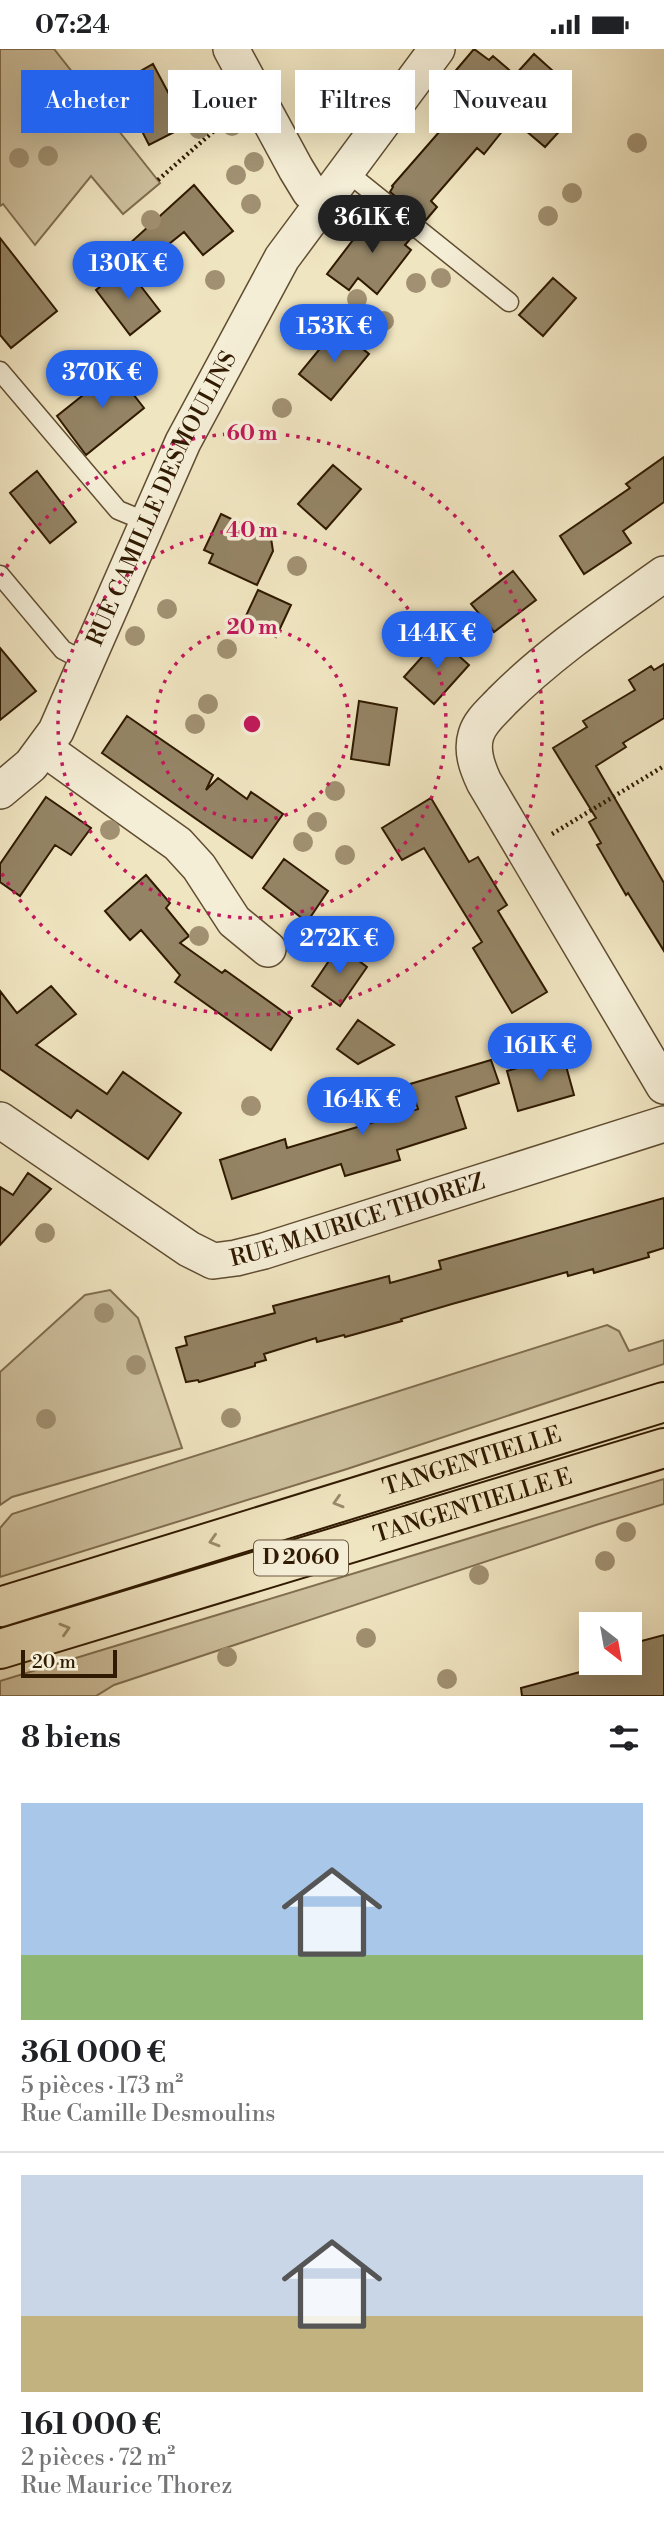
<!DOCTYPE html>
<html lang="fr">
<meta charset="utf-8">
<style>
body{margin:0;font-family:"Libre Bodoni",serif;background:#f6f6f6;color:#202124;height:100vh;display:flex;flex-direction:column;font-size:26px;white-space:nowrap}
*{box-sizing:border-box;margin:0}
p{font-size:23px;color:#757577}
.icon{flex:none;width:38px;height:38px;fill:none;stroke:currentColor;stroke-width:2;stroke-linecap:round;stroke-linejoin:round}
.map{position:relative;height:1647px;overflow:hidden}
.drawer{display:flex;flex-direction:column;background:#fff;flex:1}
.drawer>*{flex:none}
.guide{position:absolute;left:21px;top:21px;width:623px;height:63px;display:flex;gap:14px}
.needle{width:46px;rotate:149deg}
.controls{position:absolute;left:579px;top:1563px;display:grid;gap:14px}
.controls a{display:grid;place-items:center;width:63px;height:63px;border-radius:0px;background:#fff;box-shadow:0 7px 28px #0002;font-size:35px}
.scale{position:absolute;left:21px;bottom:18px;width:96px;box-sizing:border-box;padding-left:7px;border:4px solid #301a01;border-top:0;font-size:19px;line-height:24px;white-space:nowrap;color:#301a01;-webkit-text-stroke:5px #f5eed7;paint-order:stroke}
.price{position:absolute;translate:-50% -60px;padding:0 16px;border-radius:24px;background:#2563eb;color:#fff;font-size:23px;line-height:46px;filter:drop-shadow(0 2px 4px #0008)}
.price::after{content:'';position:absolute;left:50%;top:42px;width:21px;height:16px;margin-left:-10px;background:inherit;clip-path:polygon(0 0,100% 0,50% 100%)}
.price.current{background:#222;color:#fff}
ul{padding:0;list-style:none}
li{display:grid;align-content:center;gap:14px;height:371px;padding:0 21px}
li+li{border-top:2px solid #e0e0e0}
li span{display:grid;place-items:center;height:217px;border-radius:0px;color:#555}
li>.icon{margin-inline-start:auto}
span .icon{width:126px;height:126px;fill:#fffc;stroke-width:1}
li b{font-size:30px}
h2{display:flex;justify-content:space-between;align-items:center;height:84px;padding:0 21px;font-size:30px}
.pill{padding:0 24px;border-radius:0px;background:#fff;box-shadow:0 7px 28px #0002;font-size:24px;line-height:63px}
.pill.current{background:#2563eb;color:#fff}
.status{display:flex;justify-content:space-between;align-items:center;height:49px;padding:0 35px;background:#fff;direction:ltr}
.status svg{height:19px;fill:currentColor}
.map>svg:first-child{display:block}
.green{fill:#cfc2a0;stroke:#806e50;stroke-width:2}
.building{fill:#948465;stroke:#301a01;stroke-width:2}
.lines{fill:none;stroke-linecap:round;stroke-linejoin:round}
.service-casing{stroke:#604d31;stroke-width:21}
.minor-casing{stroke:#604d31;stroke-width:38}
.primary-casing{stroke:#301a01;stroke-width:42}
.path{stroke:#301a01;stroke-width:4.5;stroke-dasharray:2 3.5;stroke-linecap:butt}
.service{stroke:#f5eed7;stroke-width:18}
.minor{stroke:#f5eed7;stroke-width:35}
.primary{stroke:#f0e5c1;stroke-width:38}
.tree{fill:#a19172}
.oneway{stroke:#9a8a6b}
.ring{fill:none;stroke:#c2185b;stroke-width:3.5;stroke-dasharray:3.5 7}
.labels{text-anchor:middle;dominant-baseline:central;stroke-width:7;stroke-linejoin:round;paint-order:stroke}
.shield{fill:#f5eed7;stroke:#6b5a41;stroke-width:2}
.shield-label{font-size:21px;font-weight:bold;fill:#301a01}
.street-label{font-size:23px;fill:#301a01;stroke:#f5eed7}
.centre{fill:#c2185b;stroke:#f5eed7;stroke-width:3.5}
.ring-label{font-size:21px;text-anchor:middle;font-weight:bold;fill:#c2185b;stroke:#f5eed7;stroke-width:7;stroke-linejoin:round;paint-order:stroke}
</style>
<div class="status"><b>07:24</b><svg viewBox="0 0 49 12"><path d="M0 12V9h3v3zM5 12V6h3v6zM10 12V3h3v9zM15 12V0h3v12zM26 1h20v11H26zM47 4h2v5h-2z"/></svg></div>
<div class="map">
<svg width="664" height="1647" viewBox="0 0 664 1647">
<rect width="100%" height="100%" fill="#f0e5c1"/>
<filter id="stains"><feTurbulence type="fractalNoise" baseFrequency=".00286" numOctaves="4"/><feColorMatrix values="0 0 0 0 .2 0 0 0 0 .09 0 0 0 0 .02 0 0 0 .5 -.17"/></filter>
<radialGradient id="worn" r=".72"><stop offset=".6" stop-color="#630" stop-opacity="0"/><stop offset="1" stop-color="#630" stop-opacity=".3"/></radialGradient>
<path class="green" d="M 0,0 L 54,0 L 160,134 L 123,165 L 91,127 L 35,196 L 3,155 L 0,157 Z
M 110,1241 L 138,1269 L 182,1399 L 12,1448 L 0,1456 L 0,1323 L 85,1246 Z
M 607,1276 L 619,1282 L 629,1302 L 664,1291 L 664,1315 L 347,1420 L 0,1528 L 0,1479 L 12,1465 Z
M 664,1430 L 664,1455 L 596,1476 L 114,1636 L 96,1647 L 0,1647 L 0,1632 Z"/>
<path class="building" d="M 474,0 L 489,11 L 493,7 L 515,26 L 534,5 L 553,22 L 532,47 L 565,76 L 545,98 L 512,70 L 484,105 L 477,99 L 431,152 L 437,158 L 426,171 L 390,143 L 393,138 L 392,137 L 447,74 L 437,65 L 456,42 L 446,33 Z
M 153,15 L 186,77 L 149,96 L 118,35 Z
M 194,136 L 233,182 L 203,206 L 184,183 L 144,215 L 128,196 Z
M 376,161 L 411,189 L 405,196 L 411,201 L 377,245 L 358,229 L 349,241 L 327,225 Z
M 0,189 L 57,262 L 11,299 L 0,286 Z
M 126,218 L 160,262 L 130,286 L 96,241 Z
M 553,229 L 576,249 L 543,287 L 519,266 Z
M 337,279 L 369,305 L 331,351 L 299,325 Z
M 122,315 L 137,334 L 130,341 L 144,359 L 86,406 L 57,367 Z
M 664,408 L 664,453 L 623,482 L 631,494 L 584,525 L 560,487 L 630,439 L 626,435 Z
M 333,416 L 361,440 L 326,480 L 298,455 Z
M 37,422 L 76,473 L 50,494 L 10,444 Z
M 221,465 L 271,489 L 273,502 L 257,536 L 209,514 L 213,505 L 204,501 Z
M 513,522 L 536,551 L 494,583 L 471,555 Z
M 258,541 L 291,556 L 276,588 L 244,571 Z
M 439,589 L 469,616 L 434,655 L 404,628 Z
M 0,599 L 36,642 L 0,671 Z
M 664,615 L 664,669 L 623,694 L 626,698 L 596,717 L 664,834 L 664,902 L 628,844 L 626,846 L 597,796 L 601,794 L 589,773 L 596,769 L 553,699 L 587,678 L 583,672 L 635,641 L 629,631 L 651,617 L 654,621 Z
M 359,652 L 397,659 L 389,716 L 351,710 Z
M 127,667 L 213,726 L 206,741 L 218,729 L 247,750 L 251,743 L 283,765 L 252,809 L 102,704 Z
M 46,748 L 91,779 L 71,806 L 55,796 L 20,847 L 0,833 L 0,815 Z
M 431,749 L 469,813 L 478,808 L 507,856 L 498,862 L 547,943 L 512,964 L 473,899 L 482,893 L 424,799 L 402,811 L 382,779 Z
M 284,810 L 328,842 L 307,873 L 263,839 Z
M 146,826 L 170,854 L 166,859 L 189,887 L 180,894 L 222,924 L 225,921 L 292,969 L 271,1001 L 175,933 L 180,926 L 141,881 L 130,891 L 105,862 Z
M 339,897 L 367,918 L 340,957 L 312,937 Z
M 51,937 L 76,965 L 36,996 L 107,1045 L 123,1023 L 181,1064 L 148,1110 L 77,1061 L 71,1069 L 0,1020 L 0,942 L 17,964 Z
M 358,971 L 394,996 L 358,1015 L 337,1000 Z
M 563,1006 L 574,1046 L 518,1062 L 507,1022 Z
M 491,1011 L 499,1034 L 456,1048 L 466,1079 L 397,1101 L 400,1111 L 345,1127 L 341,1115 L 232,1150 L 220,1111 L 285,1090 L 287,1099 L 418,1060 L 410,1035 Z
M 28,1124 L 51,1140 L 0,1196 L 0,1138 L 13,1146 Z
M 664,1149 L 664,1199 L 648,1204 L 649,1208 L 594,1224 L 593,1220 L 568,1227 L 567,1223 L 452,1255 L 401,1270 L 402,1272 L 345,1288 L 344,1286 L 317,1293 L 316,1289 L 264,1305 L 266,1311 L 255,1314 L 255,1317 L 199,1333 L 198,1331 L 186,1333 L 176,1299 L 187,1296 L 185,1288 L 275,1264 L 273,1257 L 304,1249 L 389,1227 L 390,1234 L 441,1220 L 439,1212 Z
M 664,1586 L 664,1647 L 522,1647 L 521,1639 L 613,1614 L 630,1614 L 630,1595 Z"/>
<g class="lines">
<defs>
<path id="service" d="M 347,123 L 509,253
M 0,322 L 118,461 L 147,473
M 0,526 L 63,601 L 88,614"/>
<g id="minor">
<path d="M 231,0 L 296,120 L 310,143 L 324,151"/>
<path d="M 664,525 C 608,565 551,603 502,652 C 493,662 480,672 476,686 C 471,702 477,718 484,733 L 664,1037"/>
<path d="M 45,700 L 178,795 L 199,818 L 234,872 L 268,900"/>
<path id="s1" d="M 0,742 L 31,716 L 56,682 L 183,393 L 282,209 L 437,0"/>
<path id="s2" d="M 0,1071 L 189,1200 L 213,1212 L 236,1209 L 264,1202 L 664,1075"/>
</g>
<g id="primary">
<path id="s3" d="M 0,1558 L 664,1353"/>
<path id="s4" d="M 0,1600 L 664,1399"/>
</g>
</defs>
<use href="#service" class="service-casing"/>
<use href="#minor" class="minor-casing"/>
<use href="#primary" class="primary-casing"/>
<path class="path" d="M 158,131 L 231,67
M 552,785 L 664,717"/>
<use href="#service" class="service"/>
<use href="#minor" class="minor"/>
<use href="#primary" class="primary"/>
</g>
<g class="tree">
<circle cx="317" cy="39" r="10"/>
<circle cx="232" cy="77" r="10"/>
<circle cx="199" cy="80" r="10"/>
<circle cx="637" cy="94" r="10"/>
<circle cx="48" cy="107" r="10"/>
<circle cx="19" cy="109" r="10"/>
<circle cx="254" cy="113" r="10"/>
<circle cx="236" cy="126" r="10"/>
<circle cx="572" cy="144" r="10"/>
<circle cx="251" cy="155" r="10"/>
<circle cx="548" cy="167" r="10"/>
<circle cx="151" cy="171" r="10"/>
<circle cx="441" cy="229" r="10"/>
<circle cx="215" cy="231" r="10"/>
<circle cx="416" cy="234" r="10"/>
<circle cx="357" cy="250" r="10"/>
<circle cx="384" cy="272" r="10"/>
<circle cx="282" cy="359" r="10"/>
<circle cx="297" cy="517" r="10"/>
<circle cx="167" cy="560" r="10"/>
<circle cx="135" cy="587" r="10"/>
<circle cx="227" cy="600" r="10"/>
<circle cx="208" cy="655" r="10"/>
<circle cx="195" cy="675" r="10"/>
<circle cx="335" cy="742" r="10"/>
<circle cx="317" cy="773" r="10"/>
<circle cx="110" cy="781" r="10"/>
<circle cx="303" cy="793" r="10"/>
<circle cx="345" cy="806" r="10"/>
<circle cx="199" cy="887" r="10"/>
<circle cx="251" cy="1057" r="10"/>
<circle cx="45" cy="1184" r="10"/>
<circle cx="104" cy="1264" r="10"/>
<circle cx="136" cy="1316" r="10"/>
<circle cx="231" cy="1369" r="10"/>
<circle cx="46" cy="1370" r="10"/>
<circle cx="626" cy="1483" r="10"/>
<circle cx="605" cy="1512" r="10"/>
<circle cx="479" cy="1526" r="10"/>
<circle cx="366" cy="1589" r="10"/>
<circle cx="227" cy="1608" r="10"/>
<circle cx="447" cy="1630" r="10"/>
</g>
<defs><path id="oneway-chevron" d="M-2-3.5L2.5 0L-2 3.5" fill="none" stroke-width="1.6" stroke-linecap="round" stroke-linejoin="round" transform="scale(1.75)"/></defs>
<g class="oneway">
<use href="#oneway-chevron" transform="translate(338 1453) rotate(163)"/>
<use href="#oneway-chevron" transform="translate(214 1492) rotate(163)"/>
<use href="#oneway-chevron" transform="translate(65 1580) rotate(-17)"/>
</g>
<g class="ring">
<circle cx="252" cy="675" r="97"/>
<circle cx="252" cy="675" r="194"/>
<path d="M1 527A291 291 0 1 1 1 823"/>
</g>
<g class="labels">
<rect class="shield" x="254" y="1491.5" width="94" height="35" rx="5"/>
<g class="shield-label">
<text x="301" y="1509">D 2060</text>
</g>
<g class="street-label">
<text stroke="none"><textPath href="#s1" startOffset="338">RUE CAMILLE DESMOULINS</textPath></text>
<text stroke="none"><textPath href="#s2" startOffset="406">RUE MAURICE THOREZ</textPath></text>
<text stroke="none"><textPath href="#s3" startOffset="494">TANGENTIELLE</textPath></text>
<text stroke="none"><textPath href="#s4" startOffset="494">TANGENTIELLE E</textPath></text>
</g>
</g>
<circle cx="252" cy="675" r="10" class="centre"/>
<g class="ring-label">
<text x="252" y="391">60 m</text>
<text x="252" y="488">40 m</text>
<text x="252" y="585">20 m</text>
</g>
<rect width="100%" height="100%" filter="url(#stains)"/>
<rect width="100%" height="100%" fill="url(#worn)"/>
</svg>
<div class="controls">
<a><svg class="needle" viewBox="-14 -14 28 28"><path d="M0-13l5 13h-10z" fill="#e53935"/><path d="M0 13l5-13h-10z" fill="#757577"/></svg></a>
</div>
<div class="scale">20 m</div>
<b class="price current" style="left:372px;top:206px">361K €</b>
<b class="price" style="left:128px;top:252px">130K €</b>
<b class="price" style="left:334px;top:315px">153K €</b>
<b class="price" style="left:102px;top:361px">370K €</b>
<b class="price" style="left:437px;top:622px">144K €</b>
<b class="price" style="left:339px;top:927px">272K €</b>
<b class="price" style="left:540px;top:1034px">161K €</b>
<b class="price" style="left:362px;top:1088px">164K €</b>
<div class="guide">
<a class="pill current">Acheter</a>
<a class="pill">Louer</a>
<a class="pill">Filtres</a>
<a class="pill">Nouveau</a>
</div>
</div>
<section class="drawer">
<h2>8 biens<svg class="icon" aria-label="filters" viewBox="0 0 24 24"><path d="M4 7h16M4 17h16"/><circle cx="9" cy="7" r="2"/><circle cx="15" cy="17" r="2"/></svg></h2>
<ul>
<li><span style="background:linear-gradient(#a9c7e8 70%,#8fb573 0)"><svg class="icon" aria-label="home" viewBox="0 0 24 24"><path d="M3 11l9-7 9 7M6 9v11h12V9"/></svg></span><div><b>361 000 €</b><p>5 pièces · 173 m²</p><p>Rue Camille Desmoulins</p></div></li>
<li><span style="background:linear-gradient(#c9d6e8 65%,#c2b280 0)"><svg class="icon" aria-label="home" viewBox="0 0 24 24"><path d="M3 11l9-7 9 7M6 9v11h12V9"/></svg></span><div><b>161 000 €</b><p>2 pièces · 72 m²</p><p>Rue Maurice Thorez</p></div></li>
</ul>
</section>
